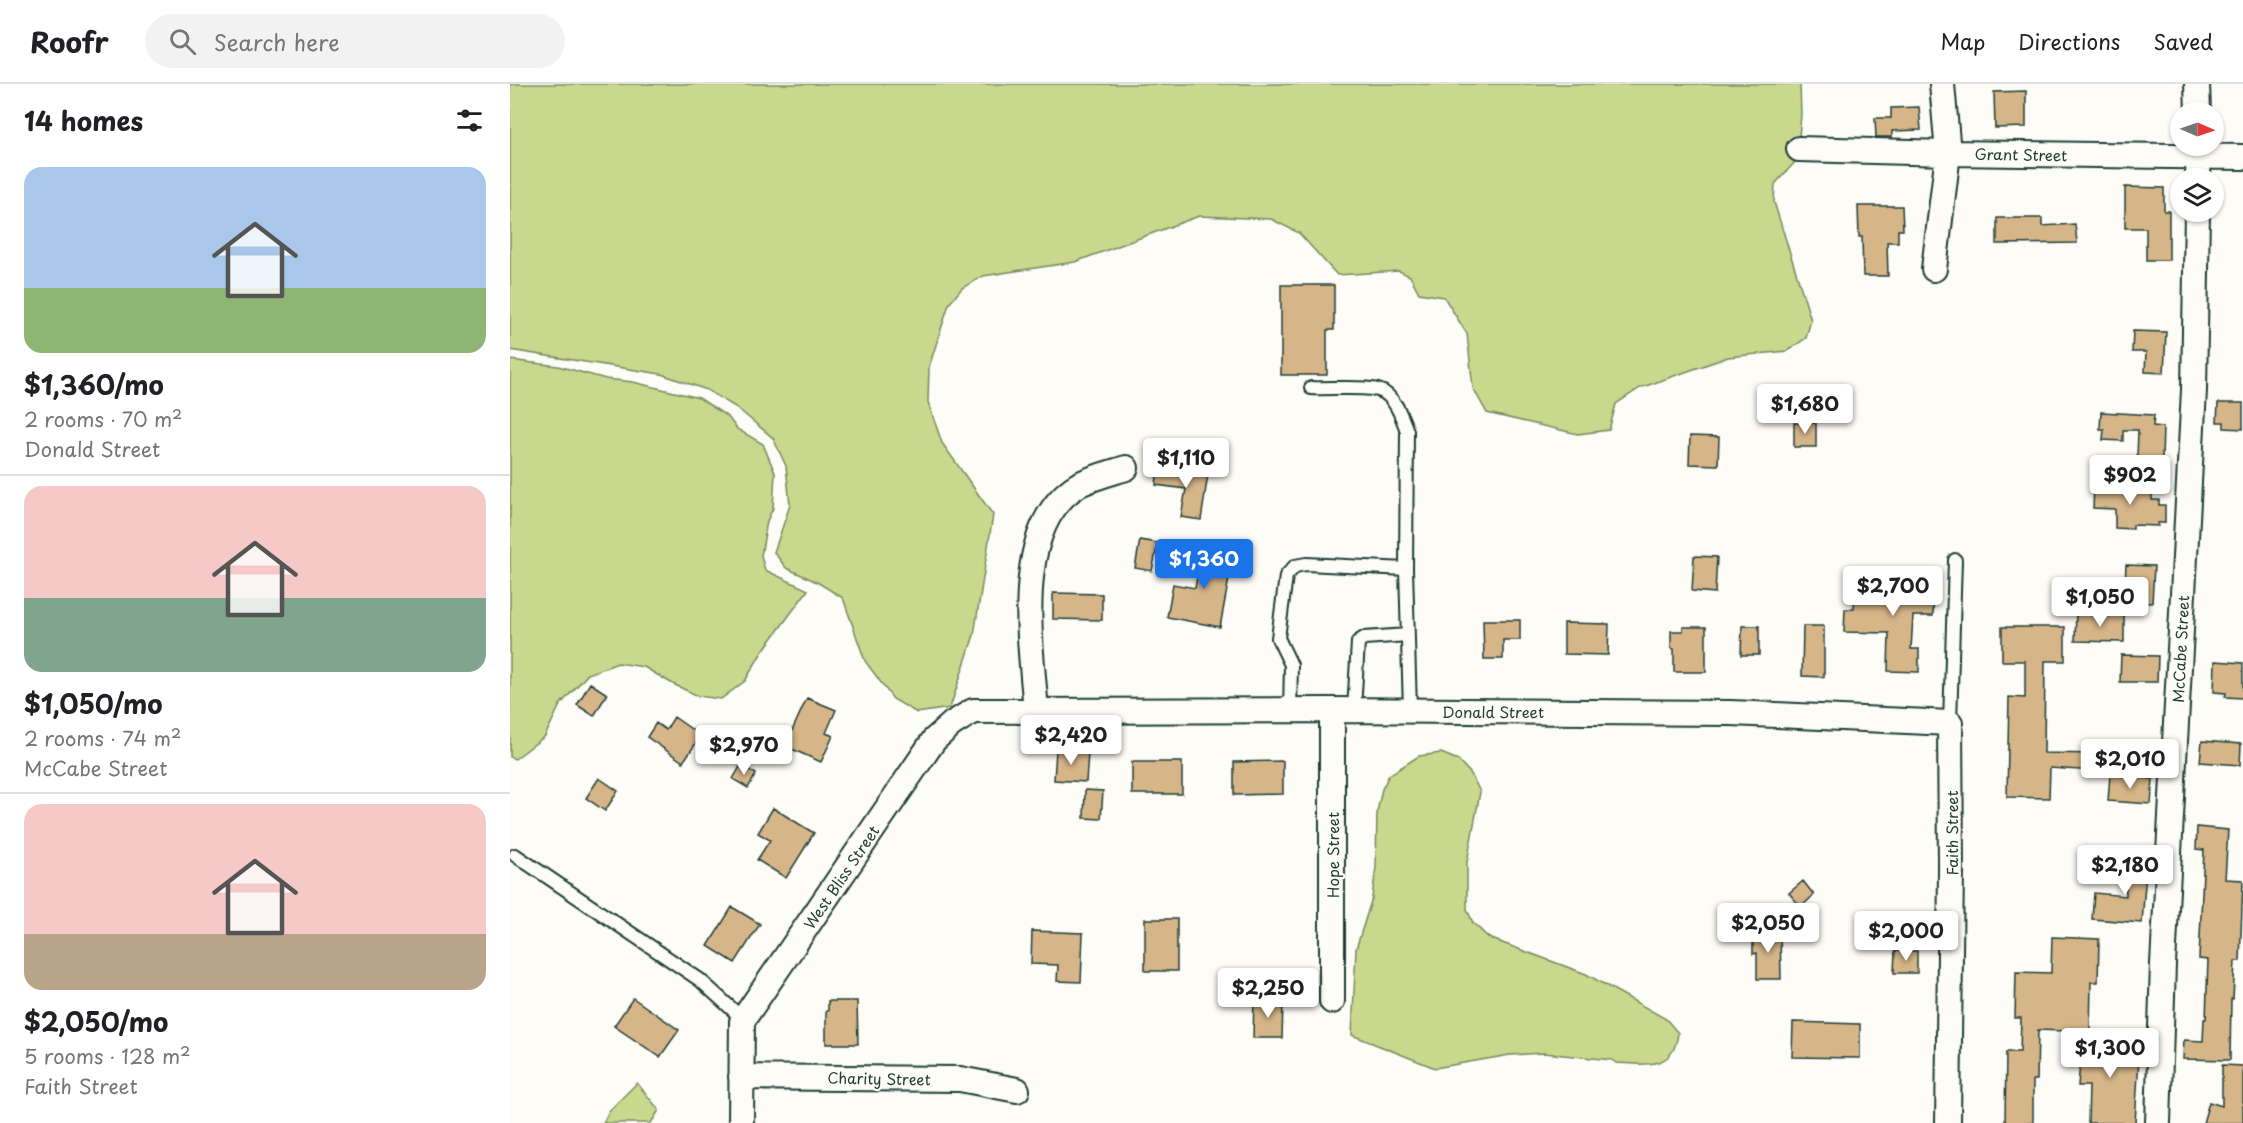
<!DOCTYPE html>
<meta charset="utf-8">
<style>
body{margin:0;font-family:"Playpen Sans",sans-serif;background:#f2f2f2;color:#202124;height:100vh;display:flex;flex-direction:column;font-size:22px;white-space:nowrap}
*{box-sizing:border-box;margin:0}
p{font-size:20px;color:#757577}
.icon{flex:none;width:33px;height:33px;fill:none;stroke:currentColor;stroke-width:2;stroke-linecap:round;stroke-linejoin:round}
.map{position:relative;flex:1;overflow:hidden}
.drawer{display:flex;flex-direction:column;background:#fff;width:510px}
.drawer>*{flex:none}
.needle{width:39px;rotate:92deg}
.tools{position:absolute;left:1660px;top:18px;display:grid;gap:12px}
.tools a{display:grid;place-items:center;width:54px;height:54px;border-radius:50%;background:#fff;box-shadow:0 2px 4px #0004;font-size:30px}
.price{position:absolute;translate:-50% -51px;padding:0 14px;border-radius:6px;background:#fff;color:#222;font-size:20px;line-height:39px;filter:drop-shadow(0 2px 3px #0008)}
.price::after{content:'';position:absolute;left:50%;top:36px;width:18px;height:14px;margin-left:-9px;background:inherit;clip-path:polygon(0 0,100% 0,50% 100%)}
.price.on{background:#1a73e8;color:#fff}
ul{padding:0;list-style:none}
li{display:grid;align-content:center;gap:12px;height:318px;padding:0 24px}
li+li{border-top:2px solid #e0e0e0}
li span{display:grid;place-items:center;height:186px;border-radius:18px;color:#555}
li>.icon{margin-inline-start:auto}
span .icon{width:108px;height:108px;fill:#fffc;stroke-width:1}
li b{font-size:26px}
h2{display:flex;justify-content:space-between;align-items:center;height:72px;padding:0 24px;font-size:26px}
header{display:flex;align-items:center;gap:36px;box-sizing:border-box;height:84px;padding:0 30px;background:#fff;border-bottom:2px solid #e0e0e0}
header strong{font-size:28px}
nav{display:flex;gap:33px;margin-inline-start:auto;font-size:21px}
.search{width:420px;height:54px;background:#f2f2f2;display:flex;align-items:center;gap:15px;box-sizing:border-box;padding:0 21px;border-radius:33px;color:#757577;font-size:22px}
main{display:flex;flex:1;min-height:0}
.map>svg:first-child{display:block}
.green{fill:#c9d88c;stroke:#748a60;stroke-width:1.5}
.building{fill:#d6b589;stroke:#1f3d34;stroke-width:1.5}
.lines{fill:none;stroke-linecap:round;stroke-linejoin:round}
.service-casing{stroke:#1f3d34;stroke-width:16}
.minor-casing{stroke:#1f3d34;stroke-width:28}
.service{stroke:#fdfcf7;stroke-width:12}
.minor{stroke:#fdfcf7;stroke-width:24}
.labels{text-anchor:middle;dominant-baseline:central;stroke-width:4.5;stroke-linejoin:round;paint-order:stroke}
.street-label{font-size:15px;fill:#1f3d34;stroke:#fdfcf7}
</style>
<header>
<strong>Roofr</strong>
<div class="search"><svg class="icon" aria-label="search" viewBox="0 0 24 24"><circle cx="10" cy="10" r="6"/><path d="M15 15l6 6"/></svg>Search here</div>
<nav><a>Map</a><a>Directions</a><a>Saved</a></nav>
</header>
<main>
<section class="drawer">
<h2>14 homes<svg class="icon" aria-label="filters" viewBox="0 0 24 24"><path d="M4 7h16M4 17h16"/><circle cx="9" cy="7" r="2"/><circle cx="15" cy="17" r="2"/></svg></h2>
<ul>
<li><span style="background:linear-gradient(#a9c7e8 65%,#8fb573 0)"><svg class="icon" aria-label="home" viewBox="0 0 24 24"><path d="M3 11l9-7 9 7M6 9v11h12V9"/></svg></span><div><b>$1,360/mo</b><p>2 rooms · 70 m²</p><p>Donald Street</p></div></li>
<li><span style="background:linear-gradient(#f6c9c9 60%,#7fa58c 0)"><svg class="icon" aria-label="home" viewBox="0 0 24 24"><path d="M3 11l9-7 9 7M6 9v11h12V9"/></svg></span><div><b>$1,050/mo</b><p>2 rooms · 74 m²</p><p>McCabe Street</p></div></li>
<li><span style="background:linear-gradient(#f6c9c9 70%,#b9a48a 0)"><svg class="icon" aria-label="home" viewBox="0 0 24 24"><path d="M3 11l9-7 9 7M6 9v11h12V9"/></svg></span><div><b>$2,050/mo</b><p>5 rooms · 128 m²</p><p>Faith Street</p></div></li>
</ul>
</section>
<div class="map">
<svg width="1733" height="1039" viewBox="0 0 1733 1039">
<rect width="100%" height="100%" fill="#fdfcf7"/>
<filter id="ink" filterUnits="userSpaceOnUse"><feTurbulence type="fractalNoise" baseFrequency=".0167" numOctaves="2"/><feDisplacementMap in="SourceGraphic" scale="12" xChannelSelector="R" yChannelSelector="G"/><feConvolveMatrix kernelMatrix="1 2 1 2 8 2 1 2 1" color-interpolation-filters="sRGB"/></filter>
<g filter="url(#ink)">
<path class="green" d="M 0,0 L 1290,0 L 1291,31 L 1287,76 L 1265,100 L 1264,118 L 1301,236 L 1296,254 L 1277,267 L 1218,273 L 1130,304 L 1106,320 L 1099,346 L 1068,350 L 977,329 L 963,304 L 957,250 L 934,213 L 909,209 L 900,192 L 889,187 L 827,191 L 789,149 L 761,135 L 689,132 L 565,178 L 473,192 L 452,204 L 439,220 L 419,283 L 418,318 L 432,359 L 483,431 L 464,551 L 440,624 L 407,629 L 383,615 L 355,577 L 333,514 L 307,498 L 276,484 L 264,468 L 280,421 L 276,382 L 263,354 L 227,324 L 197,306 L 151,290 L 0,266 Z
M 0,276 L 48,282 L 96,295 L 123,298 L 189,314 L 218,333 L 227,345 L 253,360 L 265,389 L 263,424 L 257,437 L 251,472 L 255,486 L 298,506 L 252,568 L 235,597 L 211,615 L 188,612 L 163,600 L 134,583 L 108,579 L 78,590 L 50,621 L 35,652 L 5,675 L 0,673 Z
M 931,669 L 948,676 L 961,690 L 970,708 L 957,778 L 957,825 L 963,839 L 979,854 L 1076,890 L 1156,935 L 1168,949 C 1164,987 1135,980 1106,979 L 1102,976 L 1034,969 L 1000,971 L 925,984 L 842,951 L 846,865 L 862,814 L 866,783 L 867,728 L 872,705 L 879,691 L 909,672 Z
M 127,999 L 149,1026 L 141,1039 L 93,1039 L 99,1027 Z"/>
<path class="building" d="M 1516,7 L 1516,43 L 1485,44 L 1484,8 Z
M 1409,23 L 1411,46 L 1382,47 L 1382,53 L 1366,53 L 1365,34 L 1381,34 L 1381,24 Z
M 1615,103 L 1654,104 L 1654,127 L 1659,127 L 1659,176 L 1636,176 L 1636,144 L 1615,144 Z
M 1348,122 L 1392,122 L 1393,146 L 1388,146 L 1388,158 L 1377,158 L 1378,192 L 1353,192 L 1352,153 L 1349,153 Z
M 1487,134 L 1532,134 L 1532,142 L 1565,140 L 1567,159 L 1487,160 Z
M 771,201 L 824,201 L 824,246 L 817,246 L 817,291 L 771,291 Z
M 1623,247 L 1656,248 L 1654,289 L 1635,288 L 1636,268 L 1622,268 Z
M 1708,319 L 1733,319 L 1733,345 L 1714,344 L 1714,338 L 1707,338 Z
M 1591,328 L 1644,331 L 1643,342 L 1653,343 L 1652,375 L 1627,374 L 1628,346 L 1613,346 L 1613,357 L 1593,356 L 1594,345 L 1590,345 Z
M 1284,339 L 1306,339 L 1306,363 L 1284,363 Z
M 1180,352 L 1209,353 L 1208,381 L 1179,380 Z
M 648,382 L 698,390 L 691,436 L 671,433 L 676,405 L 646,401 Z
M 1584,402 L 1642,404 L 1642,416 L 1649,416 L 1649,421 L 1655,421 L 1655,439 L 1648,439 L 1648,442 L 1623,441 L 1623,445 L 1605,444 L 1605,425 L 1583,424 Z
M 630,456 L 648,459 L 642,487 L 625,484 Z
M 693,461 L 724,467 L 710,543 L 657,533 L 663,500 L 685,504 Z
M 1184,472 L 1207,473 L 1205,509 L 1182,507 Z
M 1616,481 L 1644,482 L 1642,519 L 1614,518 Z
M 1396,492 L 1424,493 L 1423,532 L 1403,532 L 1401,565 L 1409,565 L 1409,588 L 1378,587 L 1379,549 L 1334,548 L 1335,525 L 1344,525 L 1345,502 L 1395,504 Z
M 543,509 L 592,510 L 592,536 L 543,535 Z
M 1566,529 L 1614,531 L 1614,558 L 1565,557 Z
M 973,536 L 1010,536 L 1010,556 L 993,556 L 993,575 L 974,575 Z
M 1054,539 L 1099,540 L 1098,571 L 1054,570 Z
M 1232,542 L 1249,542 L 1249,571 L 1231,571 Z
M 1293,542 L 1314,542 L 1314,593 L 1292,592 Z
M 1173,543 L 1196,543 L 1196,588 L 1164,588 L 1164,565 L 1161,564 L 1161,547 L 1173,547 Z
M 1492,543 L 1555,543 L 1555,577 L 1535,577 L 1534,669 L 1587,670 L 1585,687 L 1540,684 L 1539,714 L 1497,713 L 1499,613 L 1515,614 L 1515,577 L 1492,577 Z
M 1611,571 L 1648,572 L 1647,598 L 1610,598 Z
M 1705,577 L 1733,579 L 1733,614 L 1715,613 L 1716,609 L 1704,608 Z
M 80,599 L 97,610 L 84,632 L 67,621 Z
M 297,614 L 326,626 L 316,649 L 323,652 L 311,678 L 275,662 Z
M 164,633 L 191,652 L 173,678 L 137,653 L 146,639 L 156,646 Z
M 1692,657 L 1731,660 L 1730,681 L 1690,678 Z
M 546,666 L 578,669 L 576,698 L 544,696 Z
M 773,677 L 773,710 L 724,711 L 724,678 Z
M 622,678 L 672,678 L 672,710 L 622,710 Z
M 231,681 L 246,690 L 238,704 L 223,695 Z
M 1600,691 L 1643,695 L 1641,720 L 1598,717 Z
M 89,694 L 108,707 L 95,727 L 76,714 Z
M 575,706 L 593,707 L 591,735 L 574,734 Z
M 263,724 L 304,749 L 276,794 L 247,776 L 260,756 L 248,749 Z
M 1687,743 L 1718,746 L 1715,795 L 1733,796 L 1730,877 L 1725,877 L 1723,915 L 1721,915 L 1720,976 L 1673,975 L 1674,956 L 1693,957 L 1694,935 L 1696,935 L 1698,876 L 1689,875 L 1694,766 L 1686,765 Z
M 1615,774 L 1637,774 L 1632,839 L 1582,835 L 1584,809 L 1616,812 Z
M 1293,797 L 1304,811 L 1291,823 L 1279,809 Z
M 222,823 L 250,840 L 225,879 L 198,862 Z
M 635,835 L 667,835 L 667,887 L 635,887 Z
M 522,847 L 573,849 L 571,898 L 547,897 L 548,881 L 521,880 Z
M 1270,847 L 1271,895 L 1247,895 L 1247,869 L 1243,870 L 1243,848 Z
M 1542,853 L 1589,855 L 1588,898 L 1581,898 L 1580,948 L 1528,946 L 1527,996 L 1523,996 L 1523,1039 L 1495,1039 L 1496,968 L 1510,968 L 1511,934 L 1505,934 L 1506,888 L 1541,889 Z
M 1385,867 L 1407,867 L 1407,889 L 1384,889 Z
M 123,914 L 169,946 L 150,973 L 104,942 Z
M 744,915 L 773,916 L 772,954 L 743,954 Z
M 318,917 L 347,917 L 348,960 L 316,960 L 316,927 L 318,927 Z
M 1283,938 L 1350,940 L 1350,974 L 1282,973 Z
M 1572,953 L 1630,957 L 1625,1039 L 1578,1039 L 1579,1002 L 1568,1002 Z
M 1712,981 L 1733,982 L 1733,1039 L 1693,1039 L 1699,1018 L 1712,1022 Z"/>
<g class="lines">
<defs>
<path id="service" d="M 801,304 C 818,305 854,302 868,306 C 884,310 892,333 897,347 L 896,485 L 900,627
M 780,626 L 781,581 L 768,554 L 776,492 L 785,482 L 796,480 L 896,485
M 844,626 L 848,558 L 854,554 L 898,551
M 1440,639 L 1445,476
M 5,771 L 190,896 L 233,935"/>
<path id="minor" d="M 1687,0 L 1688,28
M 1289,65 L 1438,69 L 1733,73
M 1688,94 L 1689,62
M 1424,185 L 1438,69 L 1432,0
M 822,626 L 822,917
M 526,627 C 521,561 501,442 568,401 C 583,393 600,389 616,384
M 231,993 L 450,995 L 507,1006
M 231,1039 L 232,937 L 424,656 L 442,640 L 463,627 L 822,626 L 1221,629 L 1440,639 L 1441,785 L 1438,1039
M 1648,1039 L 1653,880 L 1684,306 L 1687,128"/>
</defs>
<use href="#service" class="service-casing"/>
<use href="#minor" class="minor-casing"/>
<use href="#service" class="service"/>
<use href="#minor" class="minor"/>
</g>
</g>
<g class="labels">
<g class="street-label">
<text transform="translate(1511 70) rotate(1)">Grant Street</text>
<text transform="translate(1670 565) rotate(-87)">McCabe Street</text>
<text x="983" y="627">Donald Street</text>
<text transform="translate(1441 749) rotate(-90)">Faith Street</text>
<text transform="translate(822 771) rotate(-90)">Hope Street</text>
<text transform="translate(331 793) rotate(-56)">West Bliss Street</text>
<text transform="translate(369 994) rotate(1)">Charity Street</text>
</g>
</g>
</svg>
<div class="tools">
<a><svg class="needle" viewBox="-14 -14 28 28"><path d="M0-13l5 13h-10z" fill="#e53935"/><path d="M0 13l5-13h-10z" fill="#757577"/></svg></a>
<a><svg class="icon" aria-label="layers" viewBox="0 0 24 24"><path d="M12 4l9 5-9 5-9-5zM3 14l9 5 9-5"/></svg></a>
</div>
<b class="price" style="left:1295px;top:351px">$1,680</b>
<b class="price" style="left:676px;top:405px">$1,110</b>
<b class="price" style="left:1620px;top:422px">$902</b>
<b class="price on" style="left:694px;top:506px">$1,360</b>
<b class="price" style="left:1383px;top:533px">$2,700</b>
<b class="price" style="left:1590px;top:544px">$1,050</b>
<b class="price" style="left:561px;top:682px">$2,420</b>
<b class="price" style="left:234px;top:692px">$2,970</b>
<b class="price" style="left:1620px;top:706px">$2,010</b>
<b class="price" style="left:1615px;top:812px">$2,180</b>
<b class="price" style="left:1258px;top:870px">$2,050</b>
<b class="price" style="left:1396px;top:878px">$2,000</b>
<b class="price" style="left:758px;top:935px">$2,250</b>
<b class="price" style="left:1600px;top:995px">$1,300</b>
</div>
</main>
